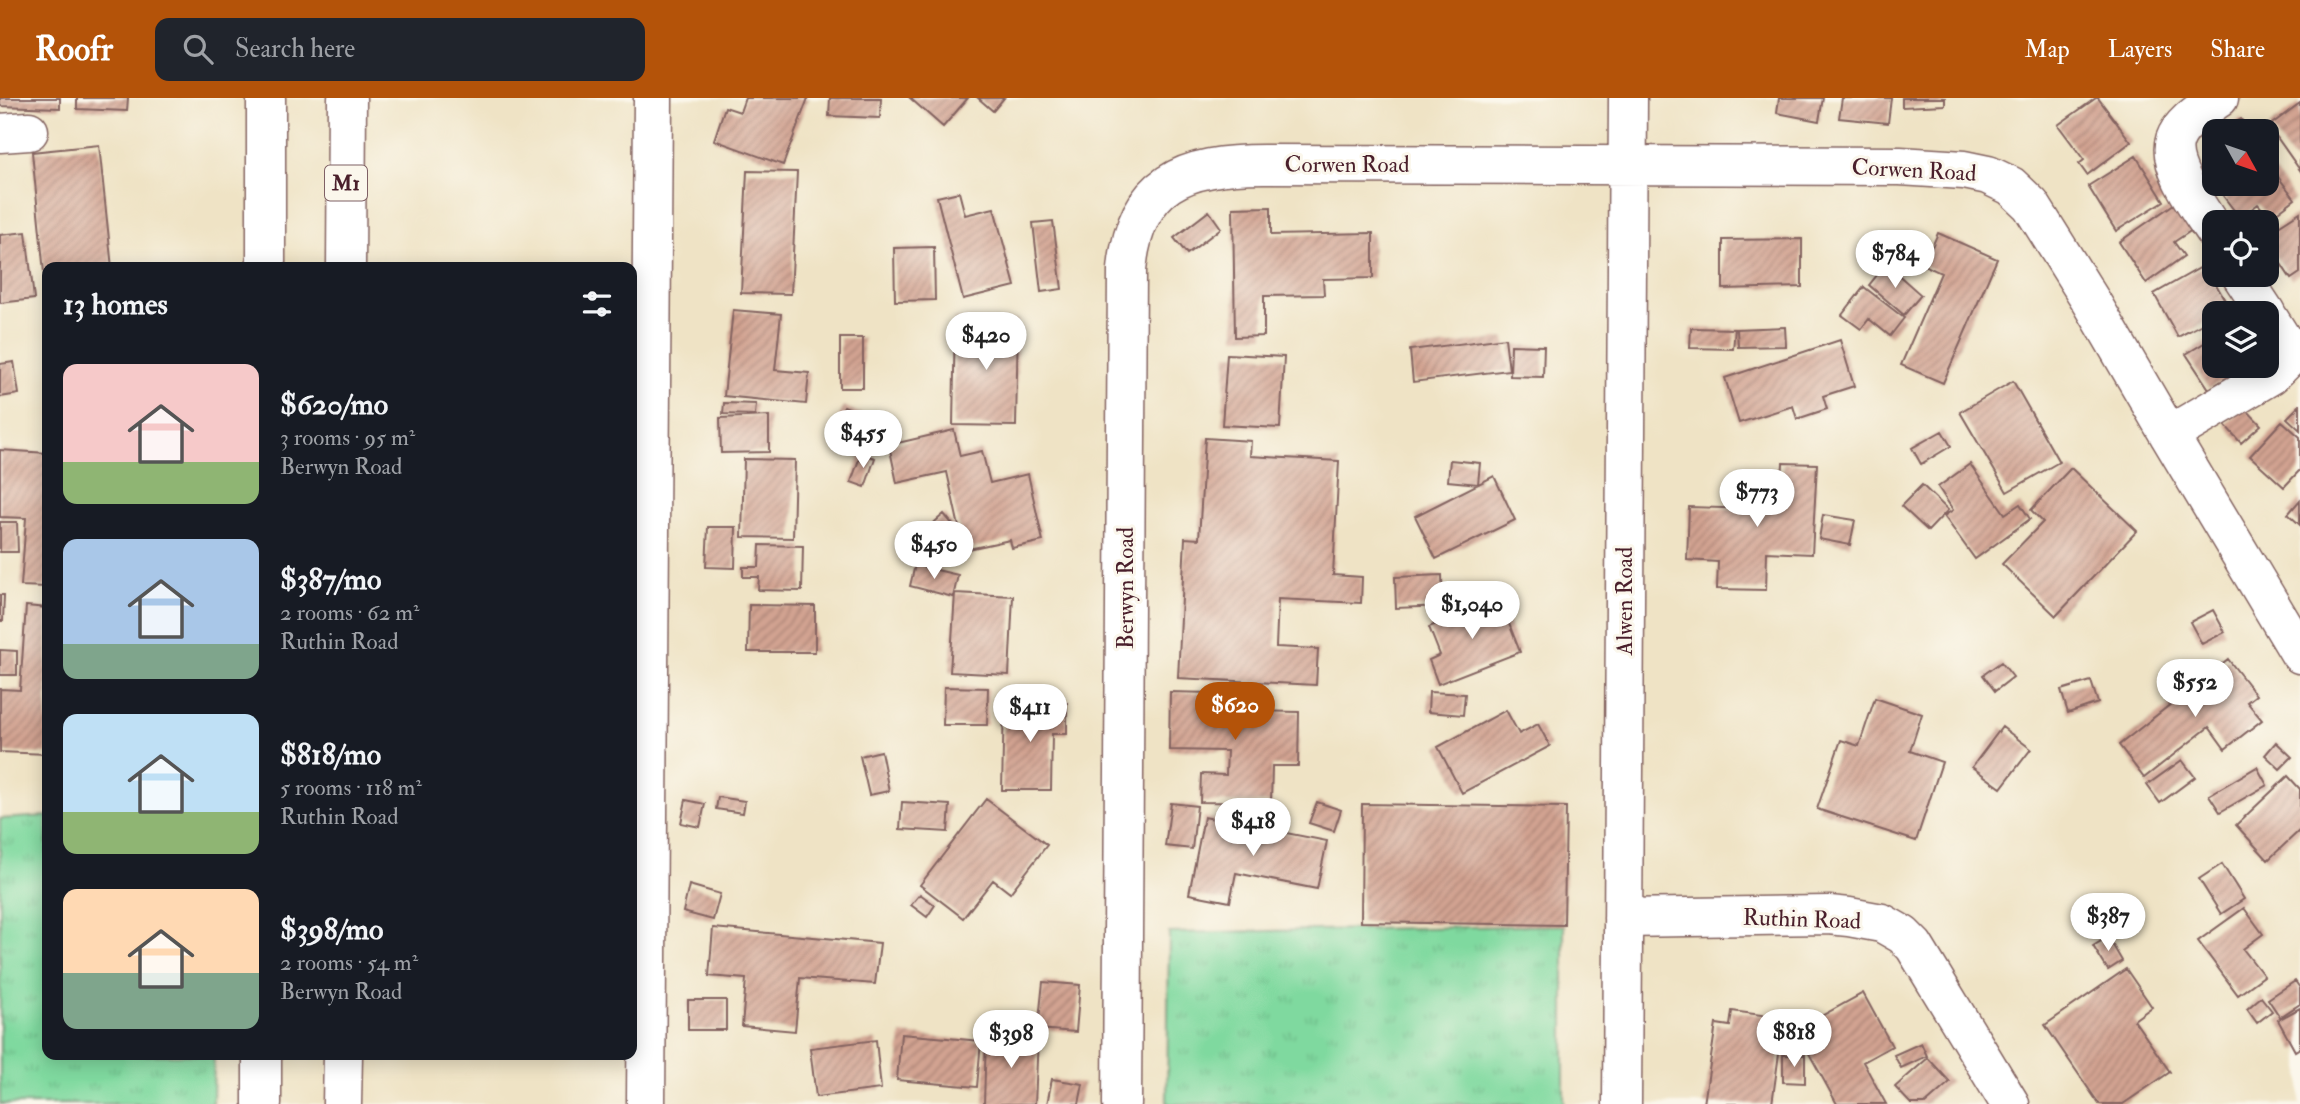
<!DOCTYPE html>
<meta charset="utf-8">
<style>
body{margin:0;font-family:"IM FELL Double Pica",serif;background:#20242c;color:#f1f3f6;height:100vh;display:flex;flex-direction:column;font-size:26px;white-space:nowrap}
*{box-sizing:border-box;margin:0}
p{font-size:23px;color:#9ea1a6}
.icon{flex:none;width:38px;height:38px;fill:none;stroke:currentColor;stroke-width:2;stroke-linecap:round;stroke-linejoin:round}
.map{position:relative;flex:1;overflow:hidden}
.details{position:absolute;left:42px;top:164px;width:595px;height:798px;display:flex;flex-direction:column;background:#171b24;border-radius:14px;box-shadow:0 4px 18px #0003}
.details>*{flex:none}
.needle{width:46px;rotate:130deg}
.buttons{position:absolute;left:2202px;top:21px;display:grid;gap:14px}
.buttons a{display:grid;place-items:center;width:77px;height:77px;border-radius:14px;background:#171b24;box-shadow:0 4px 18px #0003;font-size:35px}
.price{position:absolute;translate:-50% -60px;padding:0 16px;border-radius:24px;background:#fff;color:#222;font-size:23px;line-height:46px;filter:drop-shadow(0 2px 4px #0008)}
.price::after{content:'';position:absolute;left:50%;top:42px;width:21px;height:16px;margin-left:-10px;background:inherit;clip-path:polygon(0 0,100% 0,50% 100%)}
.price.active{background:#b45309;color:#fff}
ul{padding:0;list-style:none}
li{display:flex;align-items:center;gap:21px;height:175px;padding:0 21px}
li span{display:grid;place-items:center;flex:none;width:196px;height:140px;border-radius:14px;color:#555}
li>.icon{margin-inline-start:auto}
span .icon{width:84px;height:84px;fill:#fffc;stroke-width:1}
li b{font-size:30px}
h2{display:flex;justify-content:space-between;align-items:center;height:84px;padding:0 21px;font-size:30px}
header{display:flex;align-items:center;gap:42px;box-sizing:border-box;height:98px;padding:0 35px;background:#b45309;color:#fff}
header strong{font-size:33px}
nav{display:flex;gap:38px;margin-inline-start:auto;font-size:24px}
.search{width:490px;height:63px;background:#20242c;display:flex;align-items:center;gap:18px;box-sizing:border-box;padding:0 24px;border-radius:14px;color:#9ea1a6;font-size:26px}
.map>svg:first-child{display:block}
.grass{fill:url(#grass-tufts);stroke:#647c65;stroke-width:2}
.building{fill:url(#building-hatch)}
.lines{fill:none;stroke-linecap:round;stroke-linejoin:round}
.minor-casing{stroke:#846461;stroke-width:41}
.highway-casing{stroke:#846461;stroke-width:41}
.minor{stroke:#fff;stroke-width:38}
.highway{stroke:#fff;stroke-width:38}
.labels{text-anchor:middle;dominant-baseline:central;stroke-width:6;stroke-linejoin:round;paint-order:stroke}
.shield{fill:#fbf7ec;stroke:#7f6065;stroke-width:2}
.shield-label{font-size:21px;font-weight:bold;fill:#4a1f2b}
.street-label{font-size:23px;fill:#4a1f2b;stroke:#fbf7ec}
</style>
<header>
<strong>Roofr</strong>
<div class="search"><svg class="icon" aria-label="search" viewBox="0 0 24 24"><circle cx="10" cy="10" r="6"/><path d="M15 15l6 6"/></svg>Search here</div>
<nav><a>Map</a><a>Layers</a><a>Share</a></nav>
</header>
<div class="map">
<svg width="2300" height="1006" viewBox="0 0 2300 1006">
<defs>
<pattern id="grass-tufts" width="24" height="20" patternUnits="userSpaceOnUse" patternTransform="scale(1.75)"><rect width="24" height="20" fill="#7fd99f"/><path d="M3 7l-1-3M5 7V3M7 7l1-3M15 17l-1-3M17 17v-4M19 17l1-3" fill="none" stroke="#6fba89"/></pattern>
<pattern id="building-hatch" width="6" height="6" patternUnits="userSpaceOnUse" patternTransform="scale(1.75)"><rect width="6" height="6" fill="#d2a391"/><path d="M-1 1l2-2M0 6l6-6M5 7l2-2" fill="none" stroke="#ac8477"/></pattern>
</defs>
<rect width="100%" height="100%" fill="#fbf7ec"/>
<filter id="ink" filterUnits="userSpaceOnUse"><feTurbulence type="fractalNoise" baseFrequency=".0143" numOctaves="2"/><feDisplacementMap in="SourceGraphic" scale="14" xChannelSelector="R" yChannelSelector="G"/><feConvolveMatrix kernelMatrix="1 2 1 2 8 2 1 2 1" color-interpolation-filters="sRGB"/></filter>
<filter id="wash" filterUnits="userSpaceOnUse"><feTurbulence type="fractalNoise" baseFrequency=".00686" numOctaves="4" result="noise"/><feDisplacementMap in="SourceGraphic" scale="28" xChannelSelector="R" yChannelSelector="G"/><feGaussianBlur stdDeviation="1.57" result="paint"/><feColorMatrix in="noise" values="0 0 0 0 0 0 0 0 0 0 0 0 0 0 0 0 0 1.4 0 .05"/><feComposite in="paint" operator="in"/></filter>
<g filter="url(#wash)">
<rect width="100%" height="100%" fill="#efe3c5"/>
<path class="grass" d="M 47,718 L 47,957 L 214,957 L 213,1006 L 0,1006 L 0,721 Z
M 1564,827 L 1564,1006 L 1167,1006 L 1169,835 Z"/>
<g id="blocks">
<path class="building" d="M 0,0 L 60,0 L 60,10 L 0,8 Z
M 77,0 L 128,0 L 127,13 L 77,11 Z
M 745,0 L 808,0 L 783,67 L 714,42 L 725,9 L 740,14 Z
M 830,0 L 881,0 L 880,20 L 829,18 Z
M 910,0 L 968,0 L 943,29 Z
M 978,0 L 1004,0 L 993,13 Z
M 1779,0 L 1823,0 L 1819,23 L 1777,15 Z
M 1842,0 L 1891,0 L 1888,25 L 1839,20 Z
M 1902,0 L 1945,0 L 1945,7 L 1902,9 Z
M 2096,0 L 2098,0 L 2131,44 L 2087,77 L 2079,66 L 2084,62 L 2058,27 Z
M 2300,5 L 2300,72 L 2269,28 Z
M 2241,21 L 2249,33 L 2221,33 Z
M 99,47 L 112,170 L 47,170 L 47,185 L 45,185 L 32,54 Z
M 2136,58 L 2164,103 L 2116,133 L 2088,88 Z
M 2266,63 L 2295,101 L 2270,120 L 2258,106 L 2240,120 L 2221,95 L 2233,86 L 2266,86 Z
M 747,73 L 797,74 L 791,196 L 741,195 Z
M 959,94 L 965,117 L 994,110 L 1015,188 L 963,201 L 937,99 Z
M 2174,106 L 2192,132 L 2174,144 L 2184,158 L 2146,185 L 2119,144 Z
M 1271,109 L 1271,137 L 1373,135 L 1373,180 L 1323,181 L 1324,197 L 1264,198 L 1264,238 L 1235,239 L 1233,110 Z
M 1209,113 L 1221,130 L 1187,156 L 1174,140 Z
M 2300,114 L 2300,175 L 2291,181 L 2266,143 L 2266,136 Z
M 1053,123 L 1062,191 L 1041,194 L 1033,125 Z
M 26,134 L 34,201 L 0,205 L 0,137 Z
M 1938,135 L 1997,161 L 1943,285 L 1901,267 L 1941,175 L 1924,167 Z
M 1802,141 L 1802,189 L 1723,191 L 1723,142 Z
M 934,149 L 935,202 L 895,203 L 894,150 Z
M 1886,166 L 1921,197 L 1904,217 L 1869,187 Z
M 2205,167 L 2230,211 L 2222,215 L 2214,215 L 2214,220 L 2178,239 L 2154,196 Z
M 1864,189 L 1904,220 L 1890,238 L 1869,221 L 1861,231 L 1842,217 Z
M 733,212 L 781,216 L 775,272 L 809,275 L 806,306 L 724,298 Z
M 955,221 L 1018,222 L 1016,328 L 953,327 Z
M 1785,229 L 1786,248 L 1738,249 L 1737,231 Z
M 1691,230 L 1735,231 L 1733,251 L 1690,250 Z
M 2214,239 L 2214,268 L 2245,268 L 2209,291 L 2186,256 Z
M 840,240 L 863,240 L 863,290 L 840,290 Z
M 1505,240 L 1509,272 L 1413,284 L 1410,252 Z
M 1840,242 L 1854,288 L 1823,298 L 1827,311 L 1797,321 L 1793,308 L 1739,325 L 1725,280 Z
M 1511,247 L 1544,248 L 1543,279 L 1510,278 Z
M 1227,256 L 1284,259 L 1280,330 L 1222,327 Z
M 14,264 L 19,296 L 0,299 L 0,266 Z
M 2013,283 L 2059,364 L 2007,394 L 1960,314 Z
M 724,305 L 756,306 L 755,317 L 723,316 Z
M 2300,307 L 2300,332 L 2287,320 Z
M 844,308 L 863,317 L 859,328 L 873,335 L 867,349 L 841,337 L 837,323 Z
M 2244,309 L 2261,327 L 2241,345 L 2225,327 Z
M 769,318 L 769,354 L 721,355 L 720,320 Z
M 2282,323 L 2300,339 L 2300,372 L 2284,389 L 2250,358 Z
M 954,332 L 960,358 L 982,353 L 990,385 L 1028,376 L 1043,443 L 1012,450 L 1010,442 L 964,452 L 947,374 L 897,385 L 889,347 Z
M 1942,333 L 1951,348 L 1921,366 L 1912,350 Z
M 1205,340 L 1251,343 L 1250,358 L 1339,363 L 1333,477 L 1362,479 L 1361,505 L 1278,501 L 1276,549 L 1318,551 L 1316,587 L 1178,580 L 1185,440 L 1199,441 Z
M 0,352 L 47,355 L 47,489 L 21,488 L 26,420 L 0,419 Z
M 861,356 L 875,360 L 865,389 L 851,384 Z
M 744,361 L 795,362 L 793,440 L 742,439 Z
M 1450,362 L 1480,365 L 1478,386 L 1448,383 Z
M 1783,365 L 1817,366 L 1812,456 L 1767,454 L 1766,492 L 1717,491 L 1718,464 L 1687,462 L 1689,409 L 1755,411 L 1756,380 L 1782,381 Z
M 1970,366 L 2005,416 L 2020,406 L 2030,421 L 1975,461 L 1944,418 L 1953,412 L 1938,389 Z
M 2071,370 L 2137,433 L 2056,518 L 2002,466 L 2043,424 L 2031,412 Z
M 1494,378 L 1515,422 L 1436,461 L 1415,418 Z
M 1922,387 L 1948,412 L 1928,433 L 1901,408 Z
M 2300,402 L 2300,427 L 2288,416 Z
M 944,416 L 959,434 L 945,446 L 930,428 Z
M 1823,417 L 1855,422 L 1850,447 L 1819,441 Z
M 0,424 L 17,424 L 18,454 L 0,454 Z
M 708,429 L 736,429 L 735,470 L 706,469 Z
M 760,447 L 803,448 L 802,493 L 758,492 L 759,479 L 743,479 L 743,469 L 759,469 Z
M 915,467 L 958,477 L 953,499 L 910,488 Z
M 1442,477 L 1443,508 L 1396,510 L 1395,479 Z
M 955,495 L 1013,498 L 1009,577 L 950,574 Z
M 0,497 L 4,497 L 3,523 L 0,523 Z
M 1499,500 L 1520,554 L 1438,586 L 1429,562 L 1440,557 L 1429,529 Z
M 749,507 L 815,508 L 815,554 L 748,554 Z
M 26,508 L 47,510 L 47,656 L 0,654 L 0,591 L 20,592 Z
M 2213,512 L 2225,534 L 2202,546 L 2190,524 Z
M 0,552 L 17,553 L 17,577 L 0,577 Z
M 2228,561 L 2256,597 L 2247,604 L 2262,622 L 2225,651 L 2209,629 L 2144,680 L 2119,647 Z
M 2001,564 L 2013,579 L 1995,593 L 1983,577 Z
M 2091,583 L 2098,605 L 2068,615 L 2061,592 Z
M 944,589 L 988,590 L 987,627 L 943,627 Z
M 1170,594 L 1254,596 L 1253,613 L 1299,614 L 1298,668 L 1272,668 L 1271,705 L 1200,704 L 1201,676 L 1226,677 L 1227,653 L 1169,652 Z
M 1429,594 L 1465,596 L 1463,617 L 1428,614 Z
M 1875,600 L 1922,616 L 1910,653 L 1942,664 L 1916,743 L 1817,711 L 1841,642 L 1859,648 Z
M 1004,604 L 1067,605 L 1067,636 L 1052,636 L 1051,692 L 1002,692 Z
M 1506,612 L 1519,636 L 1538,626 L 1550,648 L 1462,695 L 1438,649 Z
M 2002,629 L 2031,651 L 2001,690 L 1972,669 Z
M 2276,644 L 2292,659 L 2280,671 L 2265,657 Z
M 881,653 L 889,693 L 869,697 L 860,658 Z
M 2182,662 L 2195,679 L 2160,705 L 2147,687 Z
M 2257,669 L 2267,687 L 2220,714 L 2209,697 Z
M 2288,678 L 2300,691 L 2300,732 L 2268,762 L 2236,727 Z
M 718,699 L 745,703 L 743,715 L 716,711 Z
M 986,701 L 1047,747 L 1010,795 L 993,782 L 963,820 L 920,787 Z
M 686,702 L 705,706 L 700,729 L 681,725 Z
M 902,704 L 950,707 L 948,734 L 900,731 Z
M 1317,704 L 1341,712 L 1334,733 L 1309,725 Z
M 1171,705 L 1197,708 L 1192,751 L 1165,748 Z
M 1362,706 L 1566,709 L 1564,827 L 1361,824 Z
M 1204,719 L 1327,743 L 1317,791 L 1236,775 L 1230,804 L 1189,796 Z
M 2222,766 L 2244,801 L 2221,816 L 2199,781 Z
M 689,787 L 720,796 L 713,822 L 683,814 Z
M 920,796 L 935,807 L 927,819 L 911,807 Z
M 2244,810 L 2263,836 L 2243,851 L 2264,878 L 2238,897 L 2198,843 Z
M 713,830 L 880,845 L 875,886 L 800,880 L 795,933 L 742,928 L 746,881 L 709,878 Z
M 2108,839 L 2122,863 L 2108,872 L 2093,848 Z
M 2126,871 L 2152,909 L 2134,922 L 2170,974 L 2123,1006 L 2099,1006 L 2045,927 Z
M 2295,883 L 2300,890 L 2300,906 L 2280,919 L 2268,901 Z
M 1043,884 L 1080,887 L 1076,934 L 1038,931 Z
M 1863,895 L 1892,948 L 1863,964 L 1886,1006 L 1837,1006 L 1796,932 Z
M 2261,899 L 2272,913 L 2257,925 L 2247,911 Z
M 688,902 L 726,902 L 726,932 L 688,932 Z
M 2300,910 L 2300,950 L 2295,953 L 2278,922 Z
M 1732,913 L 1784,920 L 1772,1006 L 1704,1006 L 1716,926 L 1730,928 Z
M 901,936 L 981,943 L 977,989 L 897,982 Z
M 986,938 L 1038,940 L 1035,1006 L 984,1006 Z
M 876,942 L 881,991 L 816,999 L 810,950 Z
M 1921,945 L 1927,958 L 1901,970 L 1894,957 Z
M 1783,957 L 1805,957 L 1805,985 L 1783,984 Z
M 1928,960 L 1950,984 L 1925,1006 L 1911,1006 L 1895,989 Z
M 1052,981 L 1083,986 L 1079,1006 L 1047,1006 Z"/>
</g>
</g>
<g filter="url(#ink)">
<use href="#blocks" fill-opacity="0" stroke="#846461" stroke-width="2"/>
<g class="lines">
<defs>
<path id="minor" d="M 0,35 L 29,33
M 2214,133 C 2200,111 2166,68 2175,42 C 2181,24 2204,11 2219,0
M 2241,177 L 2266,215
M 2266,216 L 2292,257
M 2169,337 L 2271,277 L 2300,249
M 1623,820 L 1829,817 L 1849,819 L 1882,825 L 1903,837 L 1914,848 L 2010,1006
M 646,1006 L 653,0
M 1122,1006 L 1127,172 C 1135,84 1184,66 1264,66 L 1900,68 L 1964,72 L 1988,77 L 2011,88 L 2031,107 L 2091,203 L 2169,337 L 2300,556
M 1622,1006 L 1628,0"/>
<path id="highway" d="M 266,170 L 266,0
M 346,170 L 347,0
M 262,1006 L 262,957
M 342,1006 L 343,957"/>
</defs>
<use href="#minor" class="minor-casing"/>
<use href="#highway" class="highway-casing"/>
<use href="#minor" class="minor"/>
<use href="#highway" class="highway"/>
</g>
</g>
<g class="labels">
<rect class="shield" x="325" y="67.5" width="42" height="35" rx="5"/>
<g class="shield-label">
<text x="346" y="85">M1</text>
</g>
<g class="street-label">
<text x="1347" y="66">Corwen Road</text>
<text transform="translate(1914 72) rotate(3)">Corwen Road</text>
<text transform="translate(1125 490) rotate(-90)">Berwyn Road</text>
<text transform="translate(1624 503) rotate(-90)">Alwen Road</text>
<text transform="translate(1802 821) rotate(2)">Ruthin Road</text>
</g>
</g>
</svg>
<div class="buttons">
<a><svg class="needle" viewBox="-14 -14 28 28"><path d="M0-13l5 13h-10z" fill="#e53935"/><path d="M0 13l5-13h-10z" fill="#9ea1a6"/></svg></a>
<a><svg class="icon" aria-label="locate" viewBox="0 0 24 24"><circle cx="12" cy="12" r="6"/><path d="M12 2v4M12 18v4M2 12h4M18 12h4"/></svg></a>
<a><svg class="icon" aria-label="layers" viewBox="0 0 24 24"><path d="M12 4l9 5-9 5-9-5zM3 14l9 5 9-5"/></svg></a>
</div>
<b class="price" style="left:1895px;top:192px">$784</b>
<b class="price" style="left:986px;top:274px">$420</b>
<b class="price" style="left:863px;top:372px">$455</b>
<b class="price" style="left:1757px;top:431px">$773</b>
<b class="price" style="left:934px;top:483px">$450</b>
<b class="price" style="left:1472px;top:543px">$1,040</b>
<b class="price" style="left:2195px;top:621px">$552</b>
<b class="price active" style="left:1235px;top:644px">$620</b>
<b class="price" style="left:1030px;top:646px">$411</b>
<b class="price" style="left:1253px;top:760px">$418</b>
<b class="price" style="left:2108px;top:855px">$387</b>
<b class="price" style="left:1794px;top:971px">$818</b>
<b class="price" style="left:1011px;top:972px">$398</b>
<section class="details">
<h2>13 homes<svg class="icon" aria-label="filters" viewBox="0 0 24 24"><path d="M4 7h16M4 17h16"/><circle cx="9" cy="7" r="2"/><circle cx="15" cy="17" r="2"/></svg></h2>
<ul>
<li><span style="background:linear-gradient(#f6c9c9 70%,#8fb573 0)"><svg class="icon" aria-label="home" viewBox="0 0 24 24"><path d="M3 11l9-7 9 7M6 9v11h12V9"/></svg></span><div><b>$620/mo</b><p>3 rooms · 95 m²</p><p>Berwyn Road</p></div></li>
<li><span style="background:linear-gradient(#a9c7e8 75%,#7fa58c 0)"><svg class="icon" aria-label="home" viewBox="0 0 24 24"><path d="M3 11l9-7 9 7M6 9v11h12V9"/></svg></span><div><b>$387/mo</b><p>2 rooms · 62 m²</p><p>Ruthin Road</p></div></li>
<li><span style="background:linear-gradient(#bfe0f5 70%,#8fb573 0)"><svg class="icon" aria-label="home" viewBox="0 0 24 24"><path d="M3 11l9-7 9 7M6 9v11h12V9"/></svg></span><div><b>$818/mo</b><p>5 rooms · 118 m²</p><p>Ruthin Road</p></div></li>
<li><span style="background:linear-gradient(#ffd9b3 60%,#7fa58c 0)"><svg class="icon" aria-label="home" viewBox="0 0 24 24"><path d="M3 11l9-7 9 7M6 9v11h12V9"/></svg></span><div><b>$398/mo</b><p>2 rooms · 54 m²</p><p>Berwyn Road</p></div></li>
</ul>
</section>
</div>
